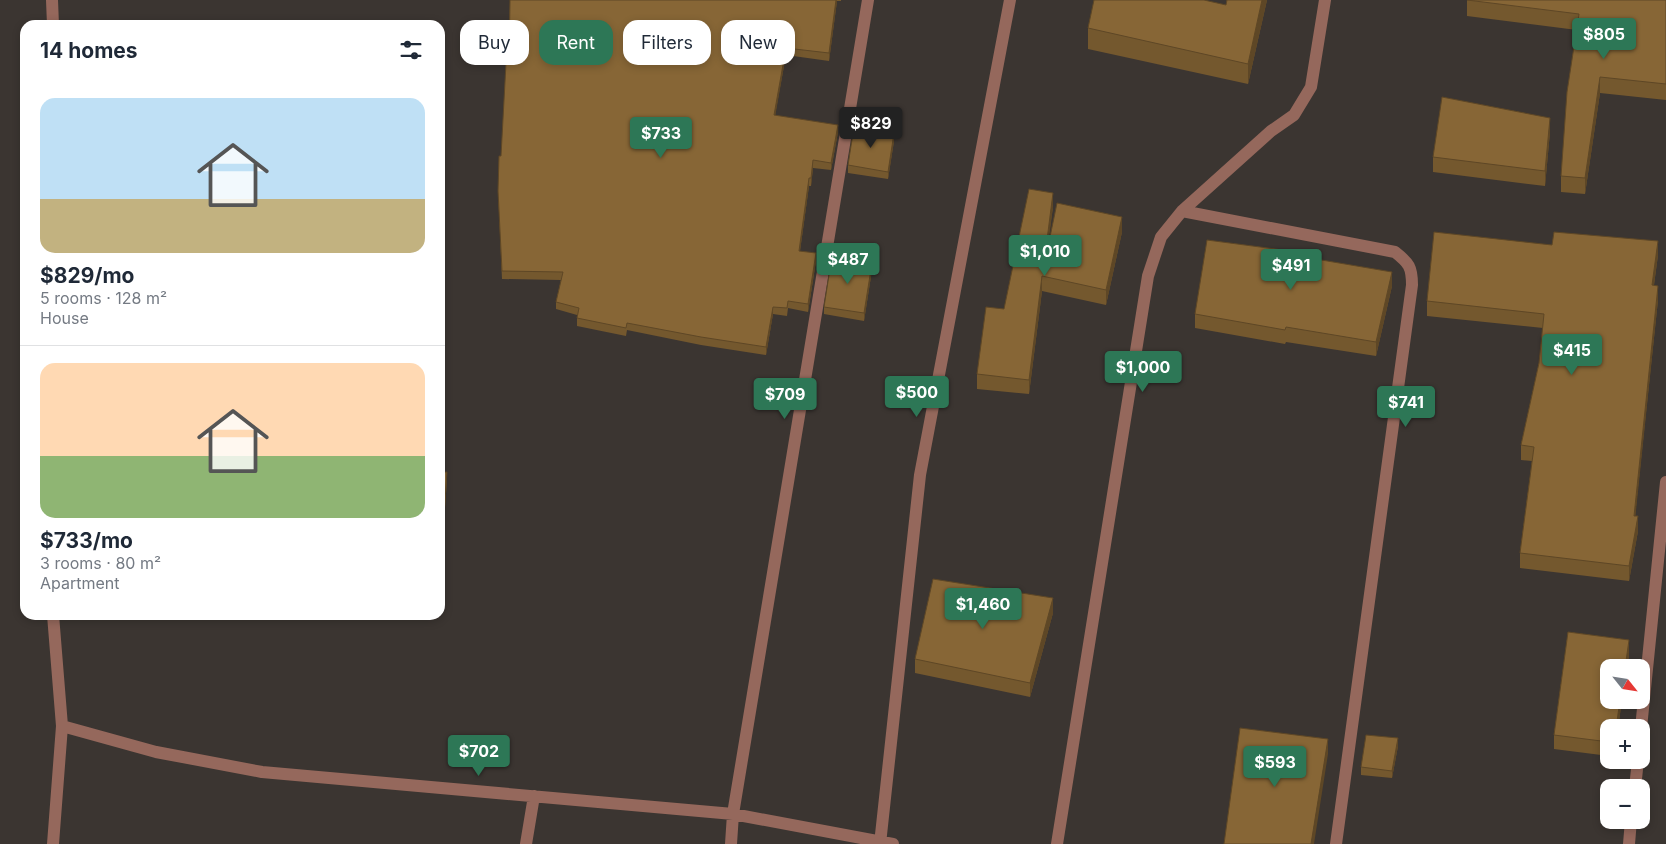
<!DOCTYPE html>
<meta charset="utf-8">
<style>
body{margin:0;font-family:Inter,sans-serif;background:#f2f2f3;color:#1f2937;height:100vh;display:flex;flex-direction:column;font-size:19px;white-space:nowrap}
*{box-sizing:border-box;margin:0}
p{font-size:16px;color:#747a83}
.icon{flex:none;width:28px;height:28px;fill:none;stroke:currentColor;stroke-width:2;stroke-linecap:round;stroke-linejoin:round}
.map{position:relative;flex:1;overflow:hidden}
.side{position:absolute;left:20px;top:20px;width:425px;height:600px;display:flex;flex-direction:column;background:#fff;border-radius:15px;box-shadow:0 2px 8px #0003}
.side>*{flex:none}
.top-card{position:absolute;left:460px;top:20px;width:475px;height:45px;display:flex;gap:10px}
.needle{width:32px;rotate:120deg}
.fabs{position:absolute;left:1600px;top:659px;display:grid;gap:10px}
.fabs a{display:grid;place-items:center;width:50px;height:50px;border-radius:10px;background:#fff;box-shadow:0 2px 8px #0003;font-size:25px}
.price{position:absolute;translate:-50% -42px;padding:0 11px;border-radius:5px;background:#2d7756;color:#fff;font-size:16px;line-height:32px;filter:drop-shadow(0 1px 2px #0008)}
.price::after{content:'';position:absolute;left:50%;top:30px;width:15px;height:11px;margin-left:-8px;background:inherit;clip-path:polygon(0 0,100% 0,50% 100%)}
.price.active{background:#222;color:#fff}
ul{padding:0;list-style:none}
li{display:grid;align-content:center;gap:10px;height:265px;padding:0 20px}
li+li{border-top:1px solid #e0e1e3}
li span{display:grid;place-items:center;height:155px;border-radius:15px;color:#555}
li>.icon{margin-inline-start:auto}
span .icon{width:90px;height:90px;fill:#fffc;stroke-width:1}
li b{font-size:21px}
h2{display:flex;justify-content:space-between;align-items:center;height:60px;padding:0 20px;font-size:21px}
.chip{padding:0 18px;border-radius:15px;background:#fff;box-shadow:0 2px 8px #0003;font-size:18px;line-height:45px}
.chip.active{background:#2d7756;color:#fff}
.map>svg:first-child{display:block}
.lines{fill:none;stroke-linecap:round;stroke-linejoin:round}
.minor{stroke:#95685c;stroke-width:12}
.wall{fill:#74582e}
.shaded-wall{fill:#5e4726}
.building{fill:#876636;stroke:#5e4726}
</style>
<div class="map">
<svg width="1666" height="844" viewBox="0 0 1666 844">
<rect width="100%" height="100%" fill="#3b3531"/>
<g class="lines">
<path class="minor" d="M 52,0 L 53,25
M 1182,211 L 1395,252 C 1409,263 1412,267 1412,285 L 1336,844
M 53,615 L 62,726 L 53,844
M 62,726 L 156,752 L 262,772 L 733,814 L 893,844
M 1641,728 L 1666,482
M 1635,788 L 1638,760
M 526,844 L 534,796
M 731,844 L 733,814 L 868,0
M 880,844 L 920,475 L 1010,0
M 1057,844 L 1148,276 L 1161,237 L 1182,211 L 1271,131 L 1294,115 L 1311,87 L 1325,0
M 1629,844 L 1631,820"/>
</g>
<path class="wall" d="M 510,0 L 841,0 L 841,1 L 837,1 L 829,61 L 786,55 L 775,115 L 838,132 L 831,170 L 813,168 L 811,186 L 809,186 L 800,251 L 816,261 L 808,312 L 788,308 L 787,316 L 773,314 L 766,355 L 701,345 L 627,330 L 626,336 L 577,326 L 577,315 L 556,309 L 556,302 L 561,280 L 502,279 L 498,191 L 509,64 Z
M 1227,0 L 1267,0 L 1248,84 L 1088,49 L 1088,28 L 1226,5 Z
M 1467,0 L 1666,0 L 1666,100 L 1600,93 L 1585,194 L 1561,192 L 1561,176 L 1577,30 L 1467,16 Z
M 1550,132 L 1545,186 L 1433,172 L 1433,157 Z
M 894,141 L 888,179 L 848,173 L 848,165 Z
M 1053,207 L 1047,249 L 1122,232 L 1106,305 L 1042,291 L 1029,394 L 977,389 L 977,374 L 1004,309 Z
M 1552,245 L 1658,255 L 1654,285 L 1658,300 L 1635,516 L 1638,531 L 1629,581 L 1520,568 L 1520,553 L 1532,461 L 1521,460 L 1521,445 L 1539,363 L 1543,328 L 1427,316 L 1427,301 Z
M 1298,256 L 1392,286 L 1376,356 L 1286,342 L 1285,344 L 1195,328 L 1195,314 Z
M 872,270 L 864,321 L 824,314 L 824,307 Z
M 440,472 L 447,479 L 443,537 L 440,537 Z
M 1053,613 L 1030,697 L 915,673 L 915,659 Z
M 1568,632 L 1629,640 L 1629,655 L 1627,668 L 1609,668 L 1609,700 L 1622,700 L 1618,728 L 1609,728 L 1609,756 L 1554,749 L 1554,735 Z
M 1398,746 L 1392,778 L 1361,775 L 1361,767 Z"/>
<path class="shaded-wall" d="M 836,0 L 837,1 L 829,61 L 829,53 Z
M 1262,0 L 1267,0 L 1248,84 L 1248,64 Z
M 786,48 L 786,55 L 774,123 L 774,115 Z
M 1600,77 L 1600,93 L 1585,194 L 1585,178 Z
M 1550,118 L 1550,132 L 1545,186 L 1545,171 Z
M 838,125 L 838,132 L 831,170 L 831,163 Z
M 894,133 L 894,141 L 888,179 L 888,172 Z
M 813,160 L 813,168 L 811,186 L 811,178 Z
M 809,178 L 809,186 L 799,258 L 799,251 Z
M 1053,193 L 1053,207 L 1044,277 L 1043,271 Z
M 1122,217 L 1122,232 L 1106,305 L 1106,290 Z
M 1658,241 L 1658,255 L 1652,299 L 1652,285 Z
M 816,253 L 816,261 L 808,312 L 808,304 Z
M 872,263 L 872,270 L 864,321 L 864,313 Z
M 1392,272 L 1392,286 L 1376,356 L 1376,342 Z
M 1042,276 L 1042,291 L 1029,394 L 1029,380 Z
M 1658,286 L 1658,300 L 1634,530 L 1634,516 Z
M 773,307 L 773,314 L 766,355 L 766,347 Z
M 1638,516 L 1638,531 L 1629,581 L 1629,566 Z
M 1053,598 L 1053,613 L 1030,697 L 1030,683 Z
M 1629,640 L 1629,655 L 1627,668 L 1625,668 Z
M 1620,700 L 1622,700 L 1618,728 L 1616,728 Z
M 1398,738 L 1398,746 L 1392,778 L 1392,771 Z
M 1328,739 L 1328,754 L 1314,844 L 1311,844 Z"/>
<path class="building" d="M 510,0 L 836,0 L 829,53 L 786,48 L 774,115 L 838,125 L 831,163 L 813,160 L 811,178 L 809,178 L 799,251 L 816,253 L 808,304 L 788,301 L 787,308 L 773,307 L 766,347 L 701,337 L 627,323 L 626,328 L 577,318 L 579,308 L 556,302 L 563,272 L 502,271 L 498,191 L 499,156 L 501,156 L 506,63 L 509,64 Z
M 1094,0 L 1204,0 L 1226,5 L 1227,0 L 1262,0 L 1248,64 L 1088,28 Z
M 1467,0 L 1666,0 L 1666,84 L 1600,77 L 1585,178 L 1561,176 L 1567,92 L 1579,14 Z
M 1442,97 L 1550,118 L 1545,171 L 1433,157 Z
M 854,127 L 894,133 L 888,172 L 848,165 Z
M 1029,189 L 1053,193 L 1043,271 L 1057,203 L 1122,217 L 1106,290 L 1042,276 L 1029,380 L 977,374 L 986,307 L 1004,309 Z
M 1434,232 L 1552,245 L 1554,232 L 1658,241 L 1652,285 L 1658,286 L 1634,516 L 1638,516 L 1629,566 L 1520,553 L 1534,447 L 1521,445 L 1539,363 L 1544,314 L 1427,301 Z
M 1207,240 L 1298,252 L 1298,256 L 1392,272 L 1376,342 L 1286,327 L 1285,330 L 1195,314 Z
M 832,256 L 872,263 L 864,313 L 824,307 Z
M 440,472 L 447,472 L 443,529 L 440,529 Z
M 933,579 L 1053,598 L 1030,683 L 915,659 Z
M 1568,632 L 1629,640 L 1625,668 L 1609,668 L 1609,700 L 1620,700 L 1616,728 L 1609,728 L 1609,742 L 1554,735 Z
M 1240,728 L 1328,739 L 1311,844 L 1224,844 Z
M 1366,735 L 1398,738 L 1392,771 L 1361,767 Z"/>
</svg>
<div class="fabs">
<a><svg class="needle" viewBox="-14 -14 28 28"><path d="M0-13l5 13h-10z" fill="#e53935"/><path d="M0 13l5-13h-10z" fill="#747a83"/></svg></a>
<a>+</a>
<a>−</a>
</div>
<b class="price" style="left:1604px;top:60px">$805</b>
<b class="price active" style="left:871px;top:149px">$829</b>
<b class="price" style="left:661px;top:159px">$733</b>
<b class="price" style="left:1045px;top:277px">$1,010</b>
<b class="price" style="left:848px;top:285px">$487</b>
<b class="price" style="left:1291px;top:291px">$491</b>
<b class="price" style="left:1572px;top:376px">$415</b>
<b class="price" style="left:1143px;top:393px">$1,000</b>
<b class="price" style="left:917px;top:418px">$500</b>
<b class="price" style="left:785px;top:420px">$709</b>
<b class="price" style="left:1406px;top:428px">$741</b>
<b class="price" style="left:983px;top:630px">$1,460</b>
<b class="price" style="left:479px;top:777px">$702</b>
<b class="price" style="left:1275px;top:788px">$593</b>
<div class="top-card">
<a class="chip">Buy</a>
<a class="chip active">Rent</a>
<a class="chip">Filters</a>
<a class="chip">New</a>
</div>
<section class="side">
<h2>14 homes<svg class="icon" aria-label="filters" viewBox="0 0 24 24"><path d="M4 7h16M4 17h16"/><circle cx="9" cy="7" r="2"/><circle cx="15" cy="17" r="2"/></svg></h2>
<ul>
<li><span style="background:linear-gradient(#bfe0f5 65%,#c2b280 0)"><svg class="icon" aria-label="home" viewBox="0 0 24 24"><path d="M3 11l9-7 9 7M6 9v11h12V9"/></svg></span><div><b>$829/mo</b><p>5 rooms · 128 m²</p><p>House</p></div></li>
<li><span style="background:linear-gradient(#ffd9b3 60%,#8fb573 0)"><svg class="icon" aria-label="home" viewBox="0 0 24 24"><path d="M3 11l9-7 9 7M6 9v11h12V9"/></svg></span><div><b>$733/mo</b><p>3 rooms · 80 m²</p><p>Apartment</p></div></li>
</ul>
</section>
</div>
